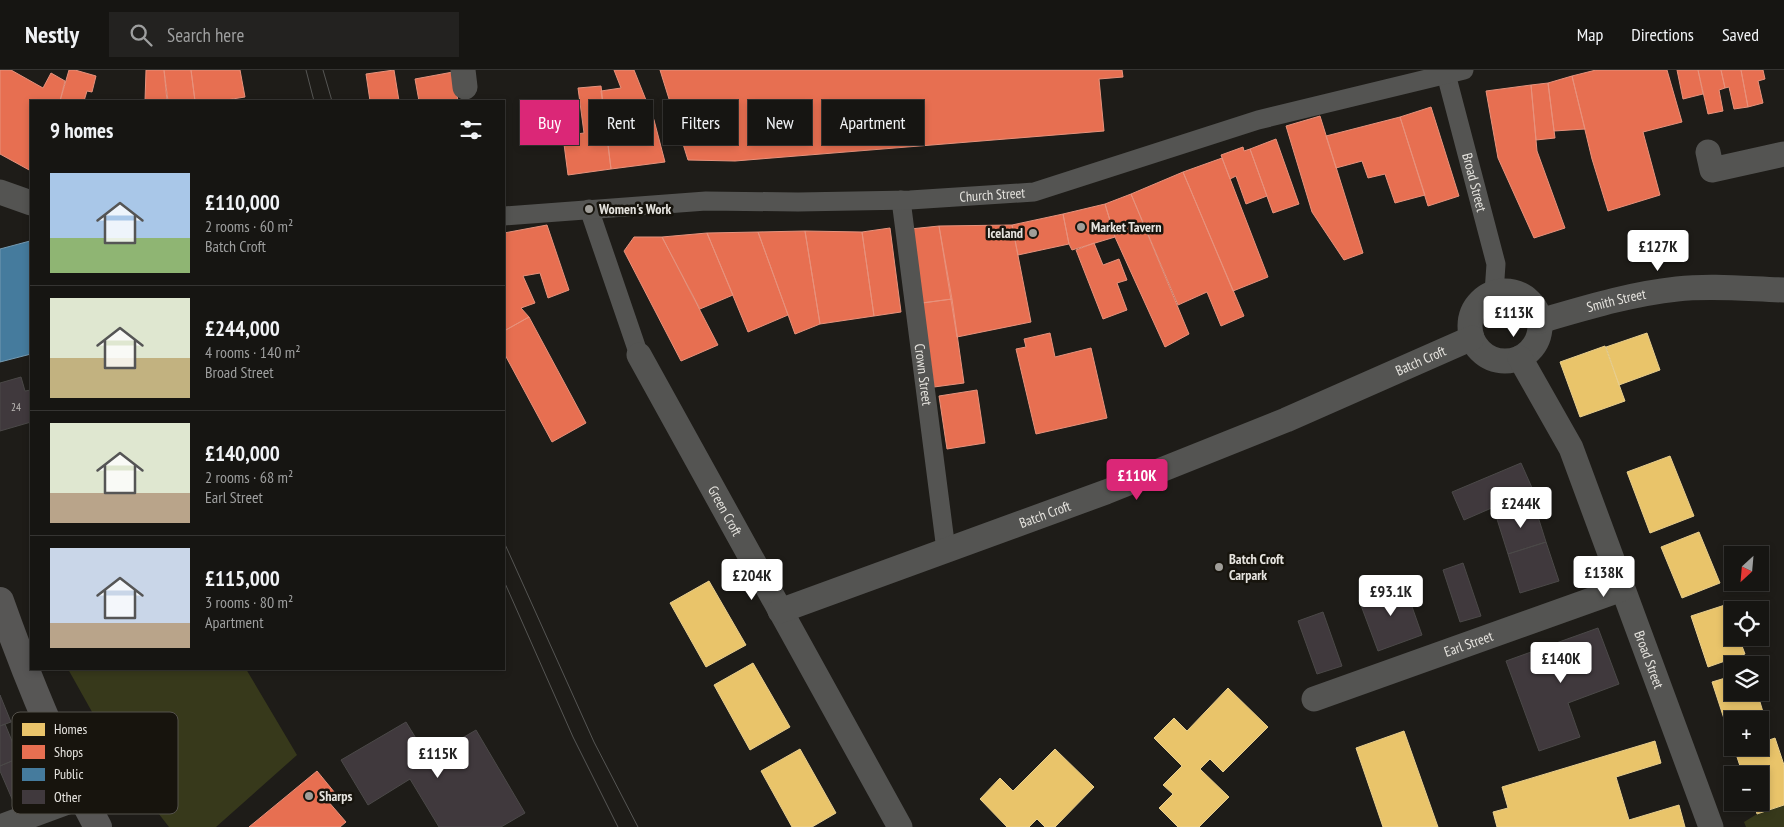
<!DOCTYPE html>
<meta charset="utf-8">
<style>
body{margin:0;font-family:"PT Sans Narrow",sans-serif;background:#232220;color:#f1f3f6;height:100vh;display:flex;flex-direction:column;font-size:19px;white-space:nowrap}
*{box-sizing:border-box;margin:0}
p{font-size:16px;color:#9e9f9f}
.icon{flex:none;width:28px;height:28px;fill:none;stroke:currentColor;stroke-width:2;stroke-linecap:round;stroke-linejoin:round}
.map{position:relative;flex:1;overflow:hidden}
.details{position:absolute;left:30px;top:30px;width:475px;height:570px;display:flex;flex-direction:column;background:#161512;border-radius:0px;box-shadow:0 2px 8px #0003,0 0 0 1px #353432}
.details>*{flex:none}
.hud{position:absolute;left:520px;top:30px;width:475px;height:45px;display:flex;gap:10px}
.needle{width:32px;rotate:206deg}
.buttons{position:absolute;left:1724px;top:476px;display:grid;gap:10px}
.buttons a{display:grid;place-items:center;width:45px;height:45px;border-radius:0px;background:#161512;box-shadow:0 2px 8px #0003,0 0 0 1px #353432;font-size:25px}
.price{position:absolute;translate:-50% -42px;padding:0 11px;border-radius:5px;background:#fff;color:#222;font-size:16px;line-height:32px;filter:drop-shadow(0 1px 2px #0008)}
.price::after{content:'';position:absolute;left:50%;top:30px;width:15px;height:11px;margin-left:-8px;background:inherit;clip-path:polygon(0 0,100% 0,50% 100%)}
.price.current{background:#db2777;color:#fff}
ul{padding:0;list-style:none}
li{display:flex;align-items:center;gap:15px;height:125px;padding:0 20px}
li+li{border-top:1px solid #353432}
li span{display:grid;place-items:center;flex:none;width:140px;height:100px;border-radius:0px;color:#555}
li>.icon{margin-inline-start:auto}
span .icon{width:60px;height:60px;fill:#fffc;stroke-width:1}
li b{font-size:21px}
h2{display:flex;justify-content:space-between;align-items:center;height:60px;padding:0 20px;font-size:21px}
.chip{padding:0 18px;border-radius:0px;background:#161512;box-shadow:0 2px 8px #0003,0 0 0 1px #353432;font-size:18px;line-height:45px}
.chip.current{background:#db2777;color:#fff}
header{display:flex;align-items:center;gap:30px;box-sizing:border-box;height:70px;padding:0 25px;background:#161512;border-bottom:1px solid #353432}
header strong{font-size:24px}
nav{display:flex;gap:28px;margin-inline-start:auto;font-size:18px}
.search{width:350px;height:45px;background:#232220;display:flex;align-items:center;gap:12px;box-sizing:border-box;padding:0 18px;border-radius:0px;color:#9e9f9f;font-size:19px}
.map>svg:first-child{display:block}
.green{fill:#37391b}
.homes{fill:#e9c46a;stroke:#e8ce8d}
.shops{fill:#e76f51;stroke:#e7927c}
.public{fill:#457b9d;stroke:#759ab1}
.building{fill:#40393d;stroke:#4b4948}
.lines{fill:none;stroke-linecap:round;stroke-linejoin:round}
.pedestrian{stroke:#545452;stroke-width:19}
.minor{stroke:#545452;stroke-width:25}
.trunk{stroke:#575655;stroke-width:28}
.tram{stroke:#565654;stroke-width:1}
.poi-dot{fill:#a09e99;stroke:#17140d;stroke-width:2}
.labels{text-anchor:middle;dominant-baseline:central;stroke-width:5;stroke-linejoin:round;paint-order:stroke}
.number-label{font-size:11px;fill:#bcb9b6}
.street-label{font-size:14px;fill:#e6e4df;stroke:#17140d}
.poi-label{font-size:14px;font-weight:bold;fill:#e6e4df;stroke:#17140d;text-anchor:start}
.key{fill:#17140d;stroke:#55524c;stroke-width:1}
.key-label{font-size:14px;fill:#e6e4df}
</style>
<header>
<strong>Nestly</strong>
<div class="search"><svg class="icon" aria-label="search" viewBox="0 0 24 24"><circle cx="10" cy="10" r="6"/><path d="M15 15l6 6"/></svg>Search here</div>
<nav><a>Map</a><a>Directions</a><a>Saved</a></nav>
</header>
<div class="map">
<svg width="1784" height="757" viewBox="0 0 1784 757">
<rect width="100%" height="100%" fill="#1e1c18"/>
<path class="green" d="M 68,599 L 246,599 L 297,685 L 216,757 L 169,757 L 124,699 Z
M 1784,735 L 1784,757 L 1746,757 L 1744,752 L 1757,744 Z"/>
<path class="homes" d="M 1647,263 L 1660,300 L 1619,315 L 1606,277 Z
M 1605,276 L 1625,331 L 1580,347 L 1560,292 Z
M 1670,386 L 1694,446 L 1650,463 L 1627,402 Z
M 1699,462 L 1720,513 L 1682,528 L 1661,477 Z
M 709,511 L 746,575 L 706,597 L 670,533 Z
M 1728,534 L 1732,548 L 1732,568 L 1739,568 L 1745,584 L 1708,597 L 1691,546 Z
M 753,593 L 790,657 L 750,680 L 714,615 Z
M 1732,606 L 1732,622 L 1757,622 L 1766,652 L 1760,654 L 1760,650 L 1732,650 L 1732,663 L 1729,664 L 1712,612 Z
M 1228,618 L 1268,657 L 1223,702 L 1210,689 L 1200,699 L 1229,727 L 1199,757 L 1178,757 L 1159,738 L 1173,724 L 1163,715 L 1182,696 L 1154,668 L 1174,648 L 1187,661 Z
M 1404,661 L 1438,757 L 1383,757 L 1356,678 Z
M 1775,668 L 1784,695 L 1784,735 L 1757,744 L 1753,732 L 1760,732 L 1760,705 L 1743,705 L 1735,681 L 1746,678 L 1760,678 L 1760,673 Z
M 1655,671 L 1661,693 L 1616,707 L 1629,750 L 1679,735 L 1685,757 L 1497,757 L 1493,742 L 1508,738 L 1502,717 Z
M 800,679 L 836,743 L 812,757 L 792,757 L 761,701 Z
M 1055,679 L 1094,717 L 1055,757 L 1045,757 L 1037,749 L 1029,757 L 1007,757 L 980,729 L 1000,708 L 1013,721 Z"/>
<path class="shops" d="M 0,0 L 11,0 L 43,18 L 51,3 L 65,11 L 60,31 L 31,31 L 31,101 L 0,84 Z
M 69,0 L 75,0 L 96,6 L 92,22 L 87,21 L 84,31 L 60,31 Z
M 146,0 L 164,0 L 167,31 L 145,31 Z
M 164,0 L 191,0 L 195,31 L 168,31 Z
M 191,0 L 240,0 L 245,27 L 220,31 L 195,31 Z
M 394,0 L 399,31 L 370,31 L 366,4 Z
M 614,0 L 634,0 L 654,50 L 665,92 L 611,99 L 601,21 L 621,18 Z
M 660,0 L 1122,0 L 1123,7 L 1099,9 L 1104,61 L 735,91 L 688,90 Z
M 1596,0 L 1667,0 L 1682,52 L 1643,62 L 1660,125 L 1608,141 L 1592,89 L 1572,6 Z
M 1677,0 L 1698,0 L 1703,24 L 1683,29 Z
M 1698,0 L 1721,0 L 1725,18 L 1719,20 L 1723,41 L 1708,44 Z
M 1721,0 L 1741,0 L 1748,37 L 1734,39 L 1729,17 L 1725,18 Z
M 1741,0 L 1763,0 L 1765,9 L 1758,11 L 1763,33 L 1748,37 Z
M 453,2 L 458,31 L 419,31 L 415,9 Z
M 1572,6 L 1585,59 L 1554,61 L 1548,13 Z
M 1548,13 L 1555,68 L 1536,70 L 1531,15 Z
M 1531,15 L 1537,81 L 1565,158 L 1534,168 L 1498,88 L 1486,21 Z
M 601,16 L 611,99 L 568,105 L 561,51 L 556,52 L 553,33 L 572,30 L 576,64 L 584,63 L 578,18 Z
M 1431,37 L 1459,126 L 1428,136 L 1400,47 Z
M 1320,46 L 1363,183 L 1344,190 L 1312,142 L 1286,56 Z
M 1400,47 L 1425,125 L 1395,133 L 1385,104 L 1368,108 L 1362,91 L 1336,98 L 1326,66 Z
M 1276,69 L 1299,134 L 1273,143 L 1250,79 Z
M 1243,77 L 1244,81 L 1250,79 L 1267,126 L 1246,134 L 1236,106 L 1230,109 L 1221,85 Z
M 1222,88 L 1268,207 L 1233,221 L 1183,102 Z
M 1183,102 L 1244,246 L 1221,256 L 1207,222 L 1178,235 L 1131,124 Z
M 1131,124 L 1189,264 L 1165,277 L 1115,167 L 1105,134 Z
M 1105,134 L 1115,167 L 1072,180 L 1069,174 L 1063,144 Z
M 1063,144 L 1069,174 L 1018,185 L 1012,155 Z
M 547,155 L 569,220 L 548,228 L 540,203 L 523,206 L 535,233 L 521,238 L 529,247 L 504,261 L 504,163 Z
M 1012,155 L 1031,252 L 957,267 L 939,156 Z
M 939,156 L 952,229 L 922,233 L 910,159 Z
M 890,158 L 901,242 L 874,246 L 862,162 Z
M 805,161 L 862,162 L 874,246 L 820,254 Z
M 805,161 L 820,254 L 795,264 L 758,162 Z
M 758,162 L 788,245 L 748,262 L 707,163 Z
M 707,163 L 733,225 L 700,239 L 662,167 Z
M 634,167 L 662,167 L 718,275 L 681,291 L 624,181 Z
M 1094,173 L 1103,195 L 1119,189 L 1127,210 L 1117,213 L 1127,240 L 1103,249 L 1076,180 Z
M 952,229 L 964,313 L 934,317 L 922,233 Z
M 529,247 L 586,353 L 552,372 L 504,283 L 504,261 Z
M 1050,263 L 1055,287 L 1091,278 L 1107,348 L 1036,364 L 1016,279 L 1026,277 L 1024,269 Z
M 977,320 L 985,373 L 947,379 L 939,326 Z
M 317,701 L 335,723 L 327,730 L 346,752 L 340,757 L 249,757 Z"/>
<path class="public" d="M 30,171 L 31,284 L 0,292 L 0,179 Z"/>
<path class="building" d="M 21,307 L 25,321 L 31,320 L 31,352 L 0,361 L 0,313 Z
M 1521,393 L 1533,420 L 1464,450 L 1452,422 Z
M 1534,434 L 1546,472 L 1508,484 L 1496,446 Z
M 1546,472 L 1559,511 L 1520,523 L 1508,484 Z
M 1463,493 L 1481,546 L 1460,552 L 1443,500 Z
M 1404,514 L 1422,565 L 1378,581 L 1359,530 Z
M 1323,542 L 1342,596 L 1317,604 L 1298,551 Z
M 1598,558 L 1619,614 L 1568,633 L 1580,667 L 1539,681 L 1506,591 Z
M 0,625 L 11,652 L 0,656 Z
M 406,652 L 428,688 L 476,660 L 525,743 L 501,757 L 439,757 L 410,709 L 368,735 L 341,690 Z
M 5,654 L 19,688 L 0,696 L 0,656 Z
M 19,688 L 36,729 L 16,738 L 0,701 L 0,696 Z"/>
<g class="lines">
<g class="pedestrian">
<path id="s1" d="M 1446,4 L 1496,194 L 1494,223"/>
<path id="s2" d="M 901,130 L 946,480"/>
<path d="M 589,139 L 639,285"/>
<path id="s3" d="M 504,146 L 706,131 L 798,132 L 910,130 L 1034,122 L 1258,50 L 1464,0"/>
</g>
<g class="minor">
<path d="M 463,0 L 465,17"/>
<path d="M 1708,82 L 1712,100 L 1784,84"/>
<path d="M 0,122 L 31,133"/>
<circle cx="1505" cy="256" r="35"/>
<path id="s4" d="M 1540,251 C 1585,238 1630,224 1677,219 C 1712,215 1749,219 1784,220"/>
<path id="s5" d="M 639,285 L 900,757"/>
<path id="s6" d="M 1520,288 L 1571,378 L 1711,757"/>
<path id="s7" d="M 780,541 L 1106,422 L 1286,350 L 1472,268"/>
<path id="s8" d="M 1314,629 L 1622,519"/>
<path d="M 0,757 L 81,727"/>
</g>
<path class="trunk" d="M 0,531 C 27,607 59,686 98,757"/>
<path class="tram" d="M 306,0 L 314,31
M 323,0 L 332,31
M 504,472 L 594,672 L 638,757
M 504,511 L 573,667 L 618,757"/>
</g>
<g class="poi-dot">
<circle cx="589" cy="139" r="5"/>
<circle cx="1081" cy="157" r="5"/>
<circle cx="1033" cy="163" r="5"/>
<circle cx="1219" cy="497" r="5"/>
<circle cx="309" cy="726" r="5"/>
</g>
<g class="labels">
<g class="number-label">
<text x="16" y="337">24</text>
</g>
<g class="street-label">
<text stroke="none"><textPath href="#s1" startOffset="112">Broad Street</textPath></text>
<text stroke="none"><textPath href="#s3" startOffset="489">Church Street</textPath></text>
<text stroke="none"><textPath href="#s4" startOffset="79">Smith Street</textPath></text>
<text stroke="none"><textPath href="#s7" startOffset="688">Batch Croft</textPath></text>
<text stroke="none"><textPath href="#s2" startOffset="176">Crown Street</textPath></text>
<text stroke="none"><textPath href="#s5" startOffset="178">Green Croft</textPath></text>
<text stroke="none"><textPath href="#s7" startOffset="282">Batch Croft</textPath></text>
<text stroke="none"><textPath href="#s8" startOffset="164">Earl Street</textPath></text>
<text stroke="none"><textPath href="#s6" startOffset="329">Broad Street</textPath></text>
</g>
<g class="poi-label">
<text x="599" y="139">Women's Work</text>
<text x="1091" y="157">Market Tavern</text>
<text x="1023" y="163" text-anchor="end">Iceland</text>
<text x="1229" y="489">Batch Croft<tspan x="1229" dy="16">Carpark</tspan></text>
<text x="319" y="726">Sharps</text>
</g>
</g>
<rect x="12" y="642" width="166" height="102" rx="8" class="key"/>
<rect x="22" y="653" width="23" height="13" fill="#e9c46a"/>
<rect x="22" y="675" width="23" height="14" fill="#e76f51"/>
<rect x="22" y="698" width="23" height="13" fill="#457b9d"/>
<rect x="22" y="720" width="23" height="14" fill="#40393d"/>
<g class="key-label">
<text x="54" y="664">Homes</text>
<text x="54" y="687">Shops</text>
<text x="54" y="709">Public</text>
<text x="54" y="732">Other</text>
</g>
</svg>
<div class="buttons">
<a><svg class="needle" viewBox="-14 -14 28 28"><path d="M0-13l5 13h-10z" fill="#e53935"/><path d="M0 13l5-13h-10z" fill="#9e9f9f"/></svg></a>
<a><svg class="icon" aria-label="locate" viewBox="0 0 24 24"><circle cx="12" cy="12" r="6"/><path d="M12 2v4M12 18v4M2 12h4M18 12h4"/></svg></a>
<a><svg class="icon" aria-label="layers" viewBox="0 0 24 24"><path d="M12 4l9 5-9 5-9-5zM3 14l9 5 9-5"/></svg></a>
<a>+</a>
<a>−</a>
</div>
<b class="price" style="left:1658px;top:202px">£127K</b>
<b class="price" style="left:1514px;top:268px">£113K</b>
<b class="price current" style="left:1137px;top:431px">£110K</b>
<b class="price" style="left:1521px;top:459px">£244K</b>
<b class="price" style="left:1604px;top:528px">£138K</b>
<b class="price" style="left:752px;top:531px">£204K</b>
<b class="price" style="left:1391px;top:547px">£93.1K</b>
<b class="price" style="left:1561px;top:614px">£140K</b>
<b class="price" style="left:438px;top:709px">£115K</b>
<div class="hud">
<a class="chip current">Buy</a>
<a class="chip">Rent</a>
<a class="chip">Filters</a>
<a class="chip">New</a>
<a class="chip">Apartment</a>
</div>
<section class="details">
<h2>9 homes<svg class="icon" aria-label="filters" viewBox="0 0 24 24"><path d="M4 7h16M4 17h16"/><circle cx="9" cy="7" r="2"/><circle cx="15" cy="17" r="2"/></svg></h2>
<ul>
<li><span style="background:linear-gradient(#a9c7e8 65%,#8fb573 0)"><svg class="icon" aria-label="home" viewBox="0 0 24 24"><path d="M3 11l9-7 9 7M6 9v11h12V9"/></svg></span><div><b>£110,000</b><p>2 rooms · 60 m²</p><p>Batch Croft</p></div></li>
<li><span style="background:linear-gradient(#dfe7d0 60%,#c2b280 0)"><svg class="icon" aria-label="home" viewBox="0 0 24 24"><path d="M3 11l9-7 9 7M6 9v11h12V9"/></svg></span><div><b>£244,000</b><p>4 rooms · 140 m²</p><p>Broad Street</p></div></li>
<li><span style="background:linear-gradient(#dfe7d0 70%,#b9a48a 0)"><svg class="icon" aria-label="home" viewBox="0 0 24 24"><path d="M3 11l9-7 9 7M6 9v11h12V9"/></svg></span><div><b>£140,000</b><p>2 rooms · 68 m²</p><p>Earl Street</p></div></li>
<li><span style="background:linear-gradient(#c9d6e8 75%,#b9a48a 0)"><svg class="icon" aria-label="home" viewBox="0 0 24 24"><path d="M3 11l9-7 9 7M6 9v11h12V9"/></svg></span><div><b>£115,000</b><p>3 rooms · 80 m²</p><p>Apartment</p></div></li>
</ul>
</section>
</div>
